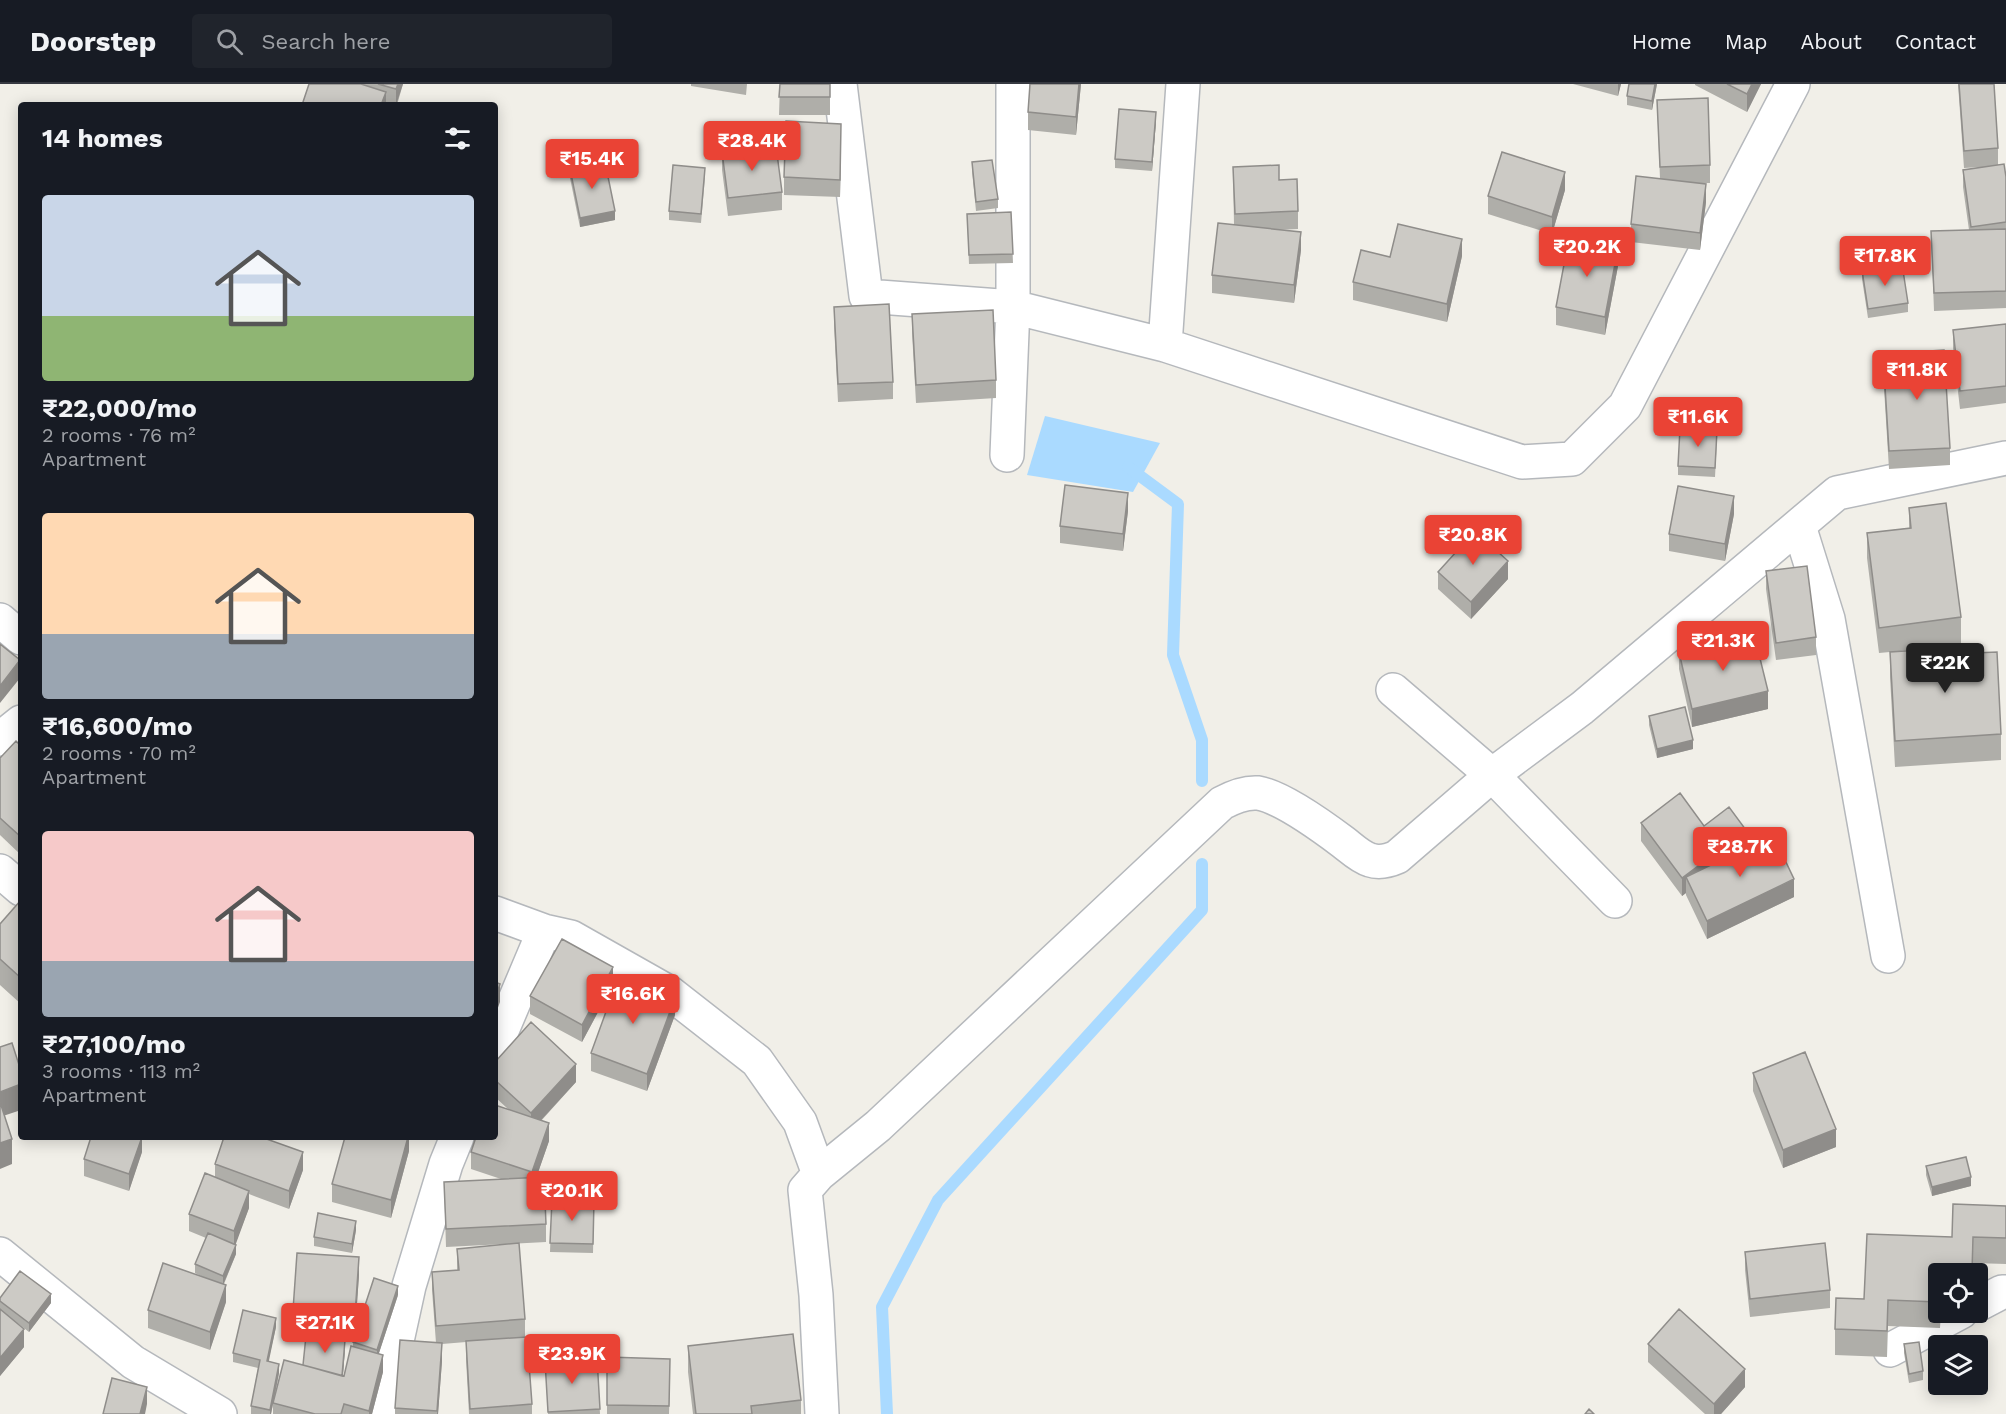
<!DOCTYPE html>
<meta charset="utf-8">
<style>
body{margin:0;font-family:"Work Sans",sans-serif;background:#20242c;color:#f1f3f6;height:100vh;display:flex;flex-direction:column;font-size:22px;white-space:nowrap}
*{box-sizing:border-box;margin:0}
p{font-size:20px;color:#9ea1a6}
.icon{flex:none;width:33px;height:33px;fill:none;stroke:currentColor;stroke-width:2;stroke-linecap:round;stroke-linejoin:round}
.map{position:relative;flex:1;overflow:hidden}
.details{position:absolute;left:18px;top:18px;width:480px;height:1038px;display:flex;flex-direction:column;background:#171b24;border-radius:6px;box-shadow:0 3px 15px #0003}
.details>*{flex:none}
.buttons{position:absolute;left:1928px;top:1179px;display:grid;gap:12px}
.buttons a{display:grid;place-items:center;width:60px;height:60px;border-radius:6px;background:#171b24;box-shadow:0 3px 15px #0003;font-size:30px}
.price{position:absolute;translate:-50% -51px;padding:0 14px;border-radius:6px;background:#ea4335;color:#fff;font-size:20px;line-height:39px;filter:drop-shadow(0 2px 3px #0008)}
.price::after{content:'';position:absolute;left:50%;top:36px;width:18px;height:14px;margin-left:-9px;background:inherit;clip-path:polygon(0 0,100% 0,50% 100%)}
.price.current{background:#222;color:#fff}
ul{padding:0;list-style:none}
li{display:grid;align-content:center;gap:12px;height:318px;padding:0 24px}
li span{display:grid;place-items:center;height:186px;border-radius:6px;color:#555}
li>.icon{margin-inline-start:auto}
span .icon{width:108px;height:108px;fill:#fffc;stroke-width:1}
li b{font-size:26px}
h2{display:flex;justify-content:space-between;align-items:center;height:72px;padding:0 24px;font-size:26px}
header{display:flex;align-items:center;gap:36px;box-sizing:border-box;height:84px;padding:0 30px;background:#171b24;border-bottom:2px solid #363941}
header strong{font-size:28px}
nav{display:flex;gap:33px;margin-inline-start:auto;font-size:21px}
.search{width:420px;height:54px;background:#20242c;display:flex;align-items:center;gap:15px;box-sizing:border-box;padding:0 21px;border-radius:6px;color:#9ea1a6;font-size:22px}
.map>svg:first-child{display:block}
.water{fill:#aadaff}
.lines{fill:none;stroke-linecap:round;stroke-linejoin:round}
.stream{stroke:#aadaff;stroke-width:12}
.minor-casing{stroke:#b5b8bc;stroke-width:36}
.minor{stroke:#fff;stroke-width:33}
.wall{fill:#afaea9}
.shaded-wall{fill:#8f8d8a}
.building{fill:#cccac5;stroke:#8f8d8a;stroke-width:1.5}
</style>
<header>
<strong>Doorstep</strong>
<div class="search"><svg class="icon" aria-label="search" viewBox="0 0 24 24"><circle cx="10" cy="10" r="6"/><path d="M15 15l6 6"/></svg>Search here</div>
<nav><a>Home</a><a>Map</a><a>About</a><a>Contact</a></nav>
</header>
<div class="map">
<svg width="2006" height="1330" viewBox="0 0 2006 1330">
<rect width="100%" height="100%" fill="#f1efe8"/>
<path class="water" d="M 1045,332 L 1160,359 L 1133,408 L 1027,391 Z"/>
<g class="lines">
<path class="stream" d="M 1128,383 L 1178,420 L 1173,571 L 1202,656 L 1202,697
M 887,1330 L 882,1223 L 938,1116 L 1202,826 L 1202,780"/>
<defs>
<path id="minor" d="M 840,0 L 866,212 L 1013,223 L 1165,261 L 1183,0
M 1165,261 L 1522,378 L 1572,375 L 1625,322 L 1793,0
M 1007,371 L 1013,223 L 1013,0
M 1799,442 L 1828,535 L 1888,872
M 0,536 L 21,554
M 1393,606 L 1492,691 L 1615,817
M 0,655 L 21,638
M 0,787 L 21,805
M 495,829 L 544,847 L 571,853 L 670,909 L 757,977 L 800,1038 L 819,1090
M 495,963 L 544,847
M 0,1170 L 133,1278 L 220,1330
M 1977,1221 L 2002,1208 L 2006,1208
M 1890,1266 L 1961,1228
M 381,1330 L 409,1202 L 446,1080 L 457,1053
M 822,1330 L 816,1211 L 805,1106 L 819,1090 L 878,1042 L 1222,719 C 1233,713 1245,708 1258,709 C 1282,713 1323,743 1343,758 C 1351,764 1360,773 1370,776 C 1379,779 1388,777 1397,773 L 1492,691 L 1582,624 L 1837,409 L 2006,374"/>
</defs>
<use href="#minor" class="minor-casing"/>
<use href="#minor" class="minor"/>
</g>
<path class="wall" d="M 309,0 L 403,0 L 397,21 L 386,20 L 386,21 Z
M 691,0 L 747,0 L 746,11 L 691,2 Z
M 780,0 L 830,0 L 830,31 L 779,31 Z
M 1030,0 L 1081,0 L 1076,51 L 1028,46 L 1028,28 Z
M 1573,0 L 1621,0 L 1618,12 Z
M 1629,0 L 1657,0 L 1652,26 L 1627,21 L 1627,12 Z
M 1695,0 L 1761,0 L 1747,28 L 1695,1 Z
M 1958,0 L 1994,0 L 1998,64 L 1998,81 L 2006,93 L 2006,224 L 1934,227 L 1931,147 L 1969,146 L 1963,103 L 1963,86 L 1981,83 L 1964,84 Z
M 1657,16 L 1710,81 L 1710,99 L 1696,99 L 1706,118 L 1700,166 L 1631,158 L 1631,140 L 1660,95 Z
M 1156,37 L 1152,87 L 1115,84 L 1115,75 Z
M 841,58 L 840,113 L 784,111 L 784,93 Z
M 722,68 L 782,108 L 782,126 L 728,132 L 722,86 Z
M 972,78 L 998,115 L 998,124 L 976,127 L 972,87 Z
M 1233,83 L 1279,96 L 1298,127 L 1298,145 L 1277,146 L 1301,166 L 1294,219 L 1212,209 L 1212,191 L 1234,141 Z
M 570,85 L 615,136 L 580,143 L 570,94 Z
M 705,93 L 701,139 L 669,136 L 669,127 Z
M 1565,106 L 1552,150 L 1488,130 L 1488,112 Z
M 1011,128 L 1013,179 L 969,180 L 967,130 Z
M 1462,172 L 1447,238 L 1353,216 L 1353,198 L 1390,173 Z
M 1618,182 L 1605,251 L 1556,241 L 1556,223 Z
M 1862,186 L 1908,219 L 1908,228 L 1868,234 L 1862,195 Z
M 834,223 L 893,298 L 893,315 L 838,318 L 834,241 Z
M 912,230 L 996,296 L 996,314 L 916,319 L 912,248 Z
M 2006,240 L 2006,319 L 1960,325 L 1953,264 L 1953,246 Z
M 1883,270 L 1950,364 L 1950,381 L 1889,385 L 1883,288 Z
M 1717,355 L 1715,393 L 1678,391 L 1678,382 Z
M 1909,424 L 1961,533 L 1961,559 L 1892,568 L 1951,570 L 2001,650 L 2001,676 L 1895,683 L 1890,593 L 1890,568 L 1879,569 L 1867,474 L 1867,449 L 1909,444 Z
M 1128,427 L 1123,467 L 1060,459 L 1060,442 Z
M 1734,430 L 1725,477 L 1669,467 L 1669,450 Z
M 1766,487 L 1816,553 L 1816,571 L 1776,576 L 1766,505 Z
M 1438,488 L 1508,495 L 1471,535 L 1438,505 Z
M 1679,568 L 1768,625 L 1692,643 L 1679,585 Z
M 1649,632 L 1693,665 L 1657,674 L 1649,641 Z
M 21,662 L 21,771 L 0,751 L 0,674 Z
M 1641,739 L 1704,742 L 1746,763 L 1741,767 L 1794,813 L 1707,855 L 1686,811 L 1686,809 L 1682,812 L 1641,757 Z
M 21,816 L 21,920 L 0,901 L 0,840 Z
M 613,900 L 582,958 L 530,930 L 530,912 Z
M 675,931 L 647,1007 L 591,987 L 591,969 Z
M 495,978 L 576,998 L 541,1037 L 549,1057 L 536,1094 L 546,1140 L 546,1158 L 446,1163 L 444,1098 L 501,1095 L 471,1085 L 471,1068 L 508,1025 L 495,1013 Z
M 1753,989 L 1836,1063 L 1783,1084 L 1753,1007 Z
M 142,1053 L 142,1068 L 129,1107 L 84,1092 L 84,1075 Z
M 224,1053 L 273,1053 L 272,1057 L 303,1086 L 289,1125 L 249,1110 L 249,1124 L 235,1160 L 236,1170 L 224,1200 L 226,1218 L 210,1266 L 148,1244 L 148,1226 L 205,1194 L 195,1189 L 195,1180 L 206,1154 L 189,1147 L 189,1130 L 215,1093 L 215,1080 Z
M 409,1053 L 409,1067 L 391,1134 L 332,1118 L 332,1100 Z
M 1926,1082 L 1971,1102 L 1932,1112 L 1926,1091 Z
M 552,1116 L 594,1117 L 593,1169 L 550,1168 Z
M 2006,1122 L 2006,1180 L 1973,1179 L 1973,1190 L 1938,1190 L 1938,1228 L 1941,1228 L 1940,1244 L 1888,1242 L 1887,1273 L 1835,1271 L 1835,1245 L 1864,1215 L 1952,1153 Z
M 356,1146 L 352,1169 L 314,1162 L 314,1153 Z
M 457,1165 L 525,1235 L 525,1253 L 488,1256 L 532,1320 L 532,1330 L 469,1330 L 466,1275 L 466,1258 L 442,1260 L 442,1277 L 438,1330 L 395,1330 L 395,1324 L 436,1259 L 432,1206 L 432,1188 L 457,1186 Z
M 1745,1168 L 1830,1206 L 1830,1224 L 1750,1233 L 1745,1186 Z
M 359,1191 L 355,1248 L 293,1244 L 293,1226 Z
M 398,1211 L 379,1269 L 383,1288 L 372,1330 L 273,1330 L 273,1320 L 271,1330 L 251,1330 L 251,1322 L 258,1284 L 233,1278 L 233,1269 L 276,1243 L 268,1278 L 279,1289 L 274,1316 L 303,1281 L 345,1265 L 343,1292 L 344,1292 L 353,1262 L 353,1258 Z
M 0,1214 L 51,1219 L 29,1248 L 16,1238 L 24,1263 L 0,1292 Z
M 1648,1260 L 1745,1303 L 1721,1330 L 1705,1330 L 1648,1278 Z
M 1904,1260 L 1923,1287 L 1923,1296 L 1909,1299 L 1904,1269 Z
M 688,1262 L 801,1316 L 801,1330 L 693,1330 L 688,1288 Z
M 607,1273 L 670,1292 L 669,1330 L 607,1330 Z
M 597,1274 L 600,1330 L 548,1330 L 545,1277 Z"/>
<path class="shaded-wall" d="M 398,0 L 403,0 L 396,21 L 396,5 Z
M 1079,0 L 1081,0 L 1076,51 L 1076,33 Z
M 1618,0 L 1621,0 L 1618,12 Z
M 1655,0 L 1657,0 L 1652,26 L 1652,17 Z
M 1752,0 L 1761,0 L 1747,28 L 1747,10 Z
M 386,8 L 386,21 L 381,21 Z
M 1156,28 L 1156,37 L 1152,87 L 1152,78 Z
M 841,40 L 841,58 L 840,113 L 840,96 Z
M 1565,88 L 1565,106 L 1552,150 L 1552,133 Z
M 1706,100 L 1706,118 L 1700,166 L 1700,149 Z
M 615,127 L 615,136 L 580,143 L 580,134 Z
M 1301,148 L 1301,166 L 1294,219 L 1294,201 Z
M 1462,155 L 1462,172 L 1447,238 L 1447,220 Z
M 1618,164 L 1618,182 L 1605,251 L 1605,233 Z
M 1128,409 L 1128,427 L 1123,467 L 1123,450 Z
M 1734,412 L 1734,430 L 1725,477 L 1725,460 Z
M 1508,477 L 1508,495 L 1471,535 L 1471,518 Z
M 20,576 L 20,594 L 0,619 L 0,602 Z
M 1768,607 L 1768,625 L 1692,643 L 1692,625 Z
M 1693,656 L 1693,665 L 1657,674 L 1657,665 Z
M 1746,746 L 1746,763 L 1692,805 L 1686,793 L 1686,809 L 1682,812 L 1682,794 Z
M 1794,795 L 1794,813 L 1707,855 L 1707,837 Z
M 613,883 L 613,900 L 582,958 L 582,941 Z
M 500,900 L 500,918 L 495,932 L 495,914 Z
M 675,914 L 675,931 L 647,1007 L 647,990 Z
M 576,980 L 576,998 L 531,1047 L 531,1029 Z
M 21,1000 L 21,1026 L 0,1033 L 0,1008 Z
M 549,1039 L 549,1057 L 532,1106 L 532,1088 Z
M 1836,1045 L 1836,1063 L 1783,1084 L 1783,1066 Z
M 142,1053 L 142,1068 L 129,1107 L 129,1090 Z
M 408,1053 L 409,1053 L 409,1067 L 391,1134 L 391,1116 Z
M 12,1055 L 12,1080 L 0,1085 L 0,1059 Z
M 303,1068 L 303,1086 L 289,1125 L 289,1107 Z
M 1971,1093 L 1971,1102 L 1932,1112 L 1932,1103 Z
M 249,1107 L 249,1124 L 234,1165 L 234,1147 Z
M 356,1137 L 356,1146 L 352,1169 L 352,1160 Z
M 236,1161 L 236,1170 L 223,1201 L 223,1192 Z
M 359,1173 L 359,1191 L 355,1248 L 355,1231 Z
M 226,1201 L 226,1218 L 210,1266 L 210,1248 Z
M 398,1202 L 398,1211 L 377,1275 L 377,1266 Z
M 51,1210 L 51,1219 L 29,1248 L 29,1239 Z
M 276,1234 L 276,1243 L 267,1286 L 267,1277 Z
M 24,1245 L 24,1263 L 0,1292 L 0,1274 Z
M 345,1256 L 345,1265 L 342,1302 L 342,1293 Z
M 442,1259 L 442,1277 L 438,1330 L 437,1330 Z
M 383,1271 L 383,1288 L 372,1330 L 369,1330 L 369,1327 Z
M 279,1280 L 279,1289 L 271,1330 L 270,1330 L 270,1326 Z
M 1745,1285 L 1745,1303 L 1721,1330 L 1714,1330 L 1714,1320 Z
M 147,1303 L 147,1320 L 145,1330 L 140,1330 Z"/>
<path class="building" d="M 309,0 L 361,0 L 386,8 L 381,21 L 302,21 Z
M 378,0 L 398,0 L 396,5 Z
M 780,0 L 830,0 L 830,13 L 779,13 Z
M 1030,0 L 1079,0 L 1076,33 L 1028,28 Z
M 1629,0 L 1655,0 L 1652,17 L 1627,12 Z
M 1727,0 L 1752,0 L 1747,10 Z
M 1959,0 L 1994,0 L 1998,64 L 1964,67 Z
M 1708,14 L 1710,81 L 1660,83 L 1657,16 Z
M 1119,25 L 1156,28 L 1152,78 L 1115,75 Z
M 786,37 L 841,40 L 840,96 L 784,93 Z
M 776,62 L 782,108 L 728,114 L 722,68 Z
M 1502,68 L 1565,88 L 1552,133 L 1488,112 Z
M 992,76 L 998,115 L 976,118 L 972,78 Z
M 605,78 L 615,127 L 580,134 L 570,85 Z
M 2004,80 L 2006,93 L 2006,138 L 1971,143 L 1963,86 Z
M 673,81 L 705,84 L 701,130 L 669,127 Z
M 1279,81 L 1279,96 L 1297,95 L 1298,127 L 1235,130 L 1233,83 Z
M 1636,92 L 1706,100 L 1700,149 L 1631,140 Z
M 1011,128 L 1013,170 L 969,171 L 967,130 Z
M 1218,139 L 1301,148 L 1294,201 L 1212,191 Z
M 1398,140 L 1462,155 L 1447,220 L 1353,198 L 1361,166 L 1390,173 Z
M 2006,145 L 2006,207 L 1934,209 L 1931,147 Z
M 1569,154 L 1618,164 L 1605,233 L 1556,223 Z
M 1902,180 L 1908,219 L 1868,225 L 1862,186 Z
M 889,220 L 893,298 L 838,300 L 834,223 Z
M 993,226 L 996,296 L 916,301 L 912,230 Z
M 2006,240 L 2006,302 L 1960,307 L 1953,246 Z
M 1944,266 L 1950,364 L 1889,367 L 1883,270 Z
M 1680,344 L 1717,346 L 1715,384 L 1678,382 Z
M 1065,401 L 1128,409 L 1123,450 L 1060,442 Z
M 1678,402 L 1734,412 L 1725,460 L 1669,450 Z
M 1946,419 L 1961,533 L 1879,544 L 1867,449 L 1911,444 L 1909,424 Z
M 1475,447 L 1508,477 L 1471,518 L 1438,488 Z
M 1807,482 L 1816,553 L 1776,559 L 1766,487 Z
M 1754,550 L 1768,607 L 1692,625 L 1679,568 Z
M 0,560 L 20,576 L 0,602 Z
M 1950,564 L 1951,570 L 1997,568 L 2001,650 L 1895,657 L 1890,568 Z
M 1685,623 L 1693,656 L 1657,665 L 1649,632 Z
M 16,657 L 21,662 L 21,753 L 0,734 L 0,674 Z
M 1680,709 L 1704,742 L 1729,723 L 1746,746 L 1682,794 L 1641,739 Z
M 1773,751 L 1794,795 L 1707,837 L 1686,793 Z
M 21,816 L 21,894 L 0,875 L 0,840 Z
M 562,855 L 613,883 L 582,941 L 530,912 Z
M 619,892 L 675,914 L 647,990 L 591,969 Z
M 495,898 L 500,900 L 495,914 Z
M 531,938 L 576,980 L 531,1029 L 495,996 L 495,978 Z
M 12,959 L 21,987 L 21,1000 L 0,1008 L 0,963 Z
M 1805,968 L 1836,1045 L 1783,1066 L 1753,989 Z
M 0,1018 L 12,1055 L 0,1059 Z
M 495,1021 L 549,1039 L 532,1088 L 471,1068 L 476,1053 L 495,1053 Z
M 91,1053 L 142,1053 L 129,1090 L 84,1075 Z
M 224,1053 L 261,1053 L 303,1068 L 289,1107 L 215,1080 Z
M 345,1053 L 408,1053 L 391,1116 L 332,1100 Z
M 1966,1073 L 1971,1093 L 1932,1103 L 1926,1082 Z
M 205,1089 L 249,1107 L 234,1147 L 189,1130 Z
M 544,1093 L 546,1140 L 446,1145 L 444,1098 Z
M 552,1116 L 594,1117 L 593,1160 L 550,1159 Z
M 1953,1120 L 2006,1122 L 2006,1154 L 1973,1153 L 1972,1188 L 1942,1186 L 1942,1190 L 1938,1190 L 1938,1218 L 1888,1216 L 1887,1247 L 1835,1245 L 1836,1214 L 1864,1215 L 1867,1150 L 1952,1153 Z
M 318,1129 L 356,1137 L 352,1160 L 314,1153 Z
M 208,1149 L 236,1161 L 223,1192 L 195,1180 Z
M 519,1159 L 525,1235 L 436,1242 L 432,1188 L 459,1186 L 457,1165 Z
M 1825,1159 L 1830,1206 L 1750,1215 L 1745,1168 Z
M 297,1169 L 359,1173 L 355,1231 L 293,1226 Z
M 163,1179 L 226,1201 L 210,1248 L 148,1226 Z
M 20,1187 L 51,1210 L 29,1239 L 0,1217 L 0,1214 Z
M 374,1194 L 398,1202 L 377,1266 L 353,1258 Z
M 0,1225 L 24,1245 L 0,1274 Z
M 1679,1225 L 1745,1285 L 1714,1320 L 1648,1260 Z
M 243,1226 L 276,1234 L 267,1277 L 279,1280 L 270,1326 L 251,1322 L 260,1276 L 233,1269 Z
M 793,1250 L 801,1316 L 751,1322 L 752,1330 L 696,1330 L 688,1262 Z
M 306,1252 L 345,1256 L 342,1292 L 303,1281 Z
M 527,1253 L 532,1320 L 470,1325 L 466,1257 Z
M 400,1256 L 442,1259 L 437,1327 L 395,1324 Z
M 1919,1258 L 1923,1287 L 1909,1290 L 1904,1260 Z
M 351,1262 L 383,1271 L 369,1327 L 344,1320 L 341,1330 L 315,1330 L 273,1319 L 284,1276 L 344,1292 Z
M 607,1273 L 670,1275 L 669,1322 L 607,1321 Z
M 597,1274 L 600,1325 L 548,1328 L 545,1277 Z
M 112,1294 L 147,1303 L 140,1330 L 103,1330 Z
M 1589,1325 L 1594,1330 L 1585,1330 Z"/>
</svg>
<div class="buttons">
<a><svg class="icon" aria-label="locate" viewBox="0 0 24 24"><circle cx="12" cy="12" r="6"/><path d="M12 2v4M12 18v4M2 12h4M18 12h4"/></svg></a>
<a><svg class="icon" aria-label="layers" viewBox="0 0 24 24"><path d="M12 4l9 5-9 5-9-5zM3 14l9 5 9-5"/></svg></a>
</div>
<b class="price" style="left:752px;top:88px">₹28.4K</b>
<b class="price" style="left:592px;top:106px">₹15.4K</b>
<b class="price" style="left:1587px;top:194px">₹20.2K</b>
<b class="price" style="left:1885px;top:203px">₹17.8K</b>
<b class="price" style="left:1917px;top:317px">₹11.8K</b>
<b class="price" style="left:1698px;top:364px">₹11.6K</b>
<b class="price" style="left:1473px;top:482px">₹20.8K</b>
<b class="price" style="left:1723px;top:588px">₹21.3K</b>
<b class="price current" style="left:1945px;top:610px">₹22K</b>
<b class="price" style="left:1740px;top:794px">₹28.7K</b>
<b class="price" style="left:633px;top:941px">₹16.6K</b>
<b class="price" style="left:572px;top:1138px">₹20.1K</b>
<b class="price" style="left:325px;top:1270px">₹27.1K</b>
<b class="price" style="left:572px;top:1301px">₹23.9K</b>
<section class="details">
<h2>14 homes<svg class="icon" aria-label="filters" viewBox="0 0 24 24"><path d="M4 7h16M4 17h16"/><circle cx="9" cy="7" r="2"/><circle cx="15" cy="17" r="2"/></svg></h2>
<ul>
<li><span style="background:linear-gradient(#c9d6e8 65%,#8fb573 0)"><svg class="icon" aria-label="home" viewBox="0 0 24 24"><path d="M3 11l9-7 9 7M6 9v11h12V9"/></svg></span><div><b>₹22,000/mo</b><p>2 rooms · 76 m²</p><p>Apartment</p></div></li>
<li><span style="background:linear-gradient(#ffd9b3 65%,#9aa5b1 0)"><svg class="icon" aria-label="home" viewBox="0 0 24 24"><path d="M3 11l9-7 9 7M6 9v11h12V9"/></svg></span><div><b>₹16,600/mo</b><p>2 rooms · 70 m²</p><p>Apartment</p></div></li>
<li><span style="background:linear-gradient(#f6c9c9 70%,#9aa5b1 0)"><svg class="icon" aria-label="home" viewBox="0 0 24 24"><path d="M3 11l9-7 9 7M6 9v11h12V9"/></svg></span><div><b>₹27,100/mo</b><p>3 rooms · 113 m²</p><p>Apartment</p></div></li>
</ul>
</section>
</div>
